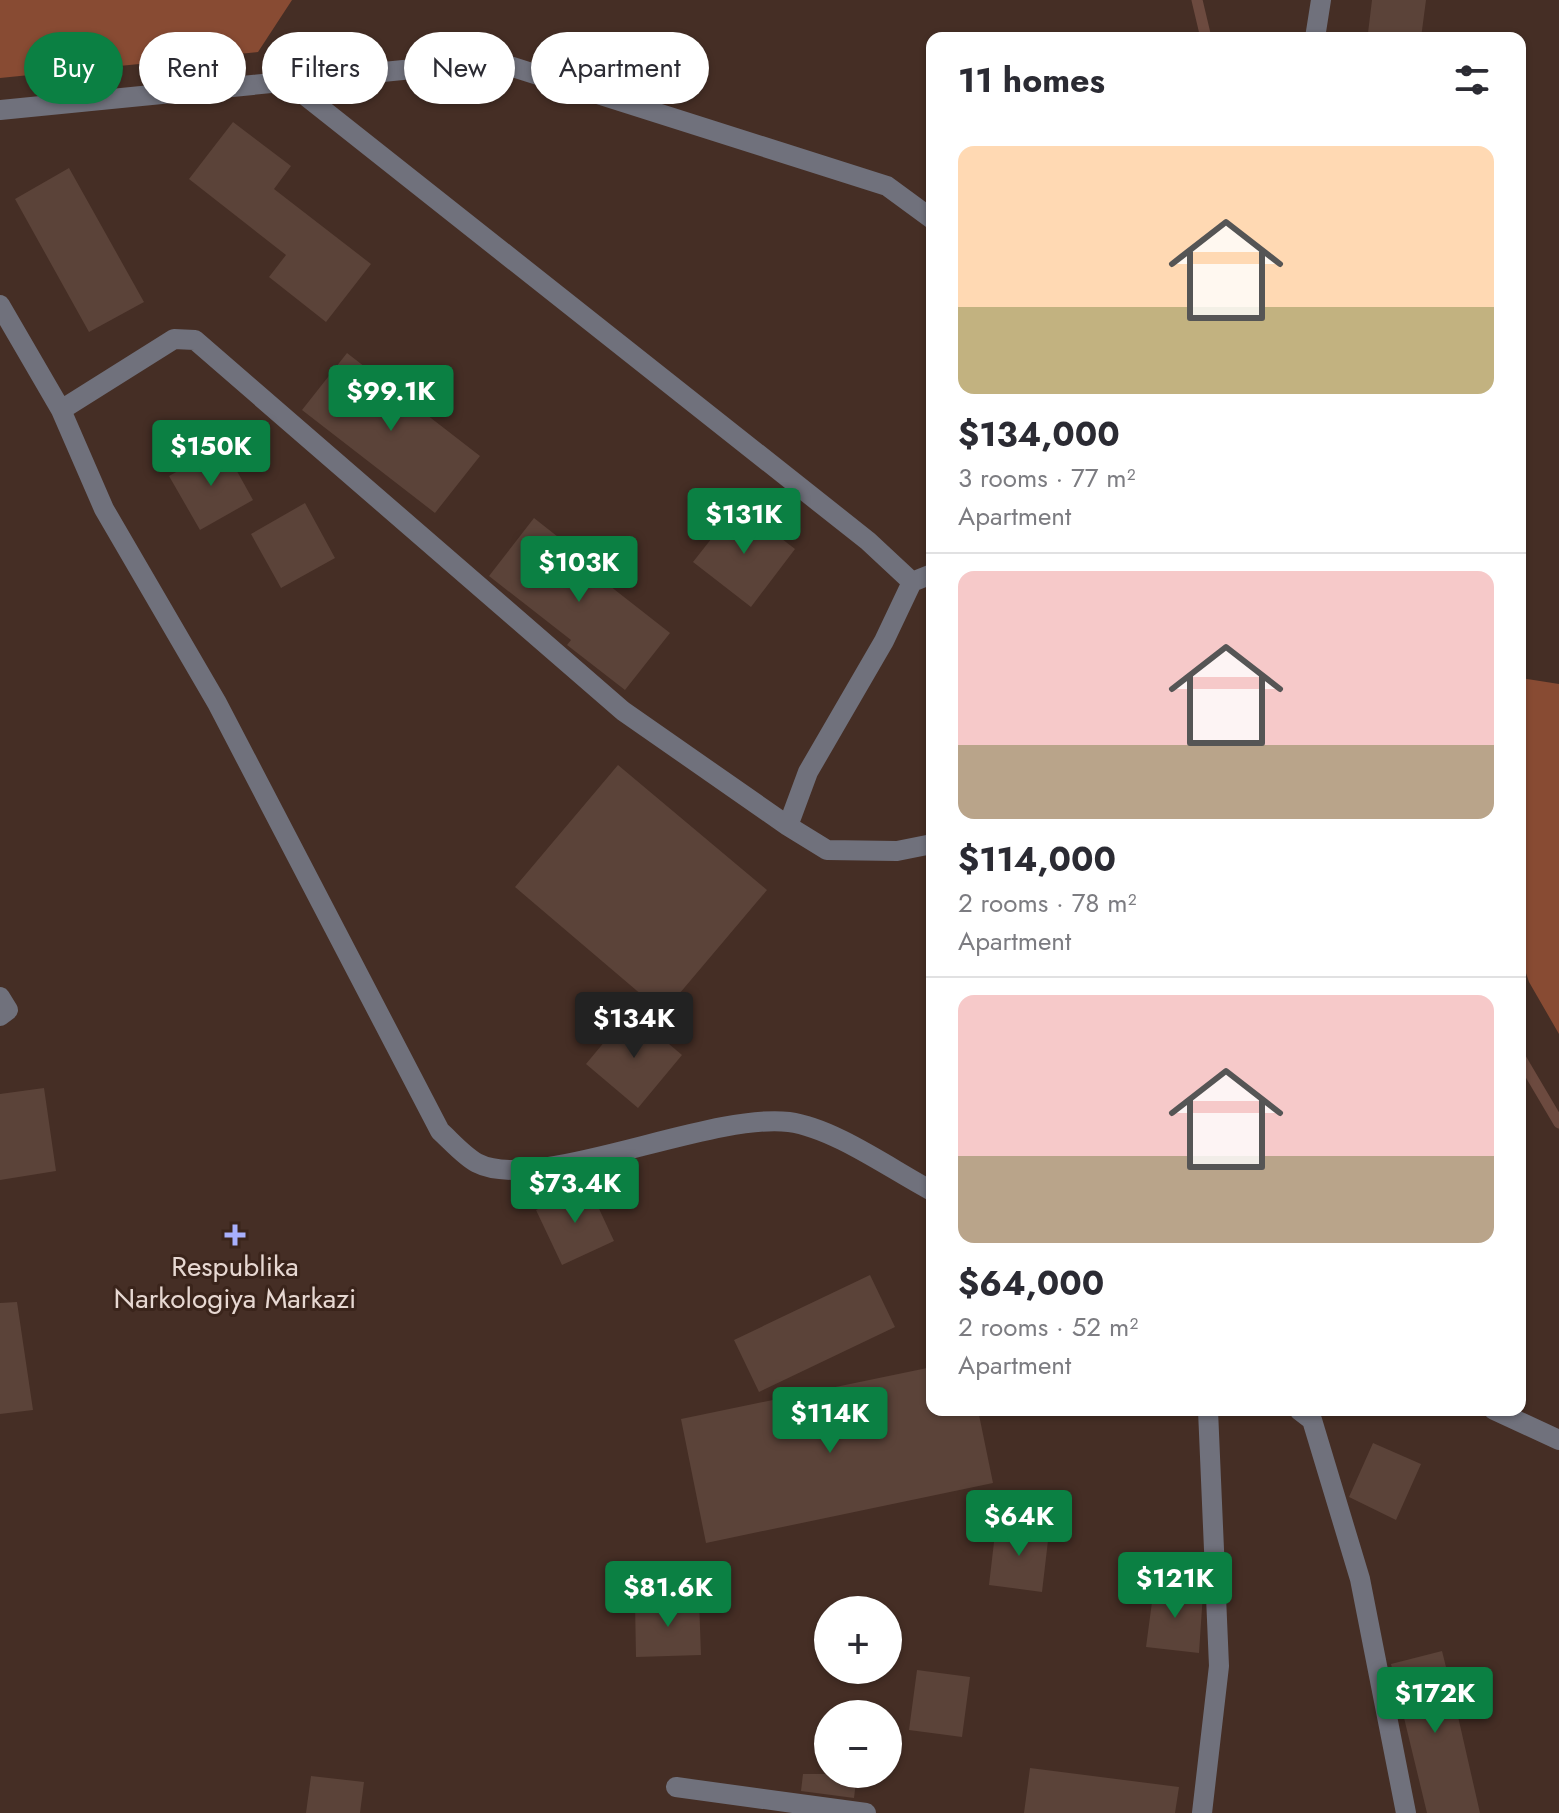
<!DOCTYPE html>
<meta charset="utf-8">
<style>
body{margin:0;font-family:Jost,sans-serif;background:#f7f7f7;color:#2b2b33;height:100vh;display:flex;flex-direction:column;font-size:30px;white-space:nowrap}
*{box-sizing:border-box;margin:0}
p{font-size:26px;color:#7c7c81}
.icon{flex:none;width:44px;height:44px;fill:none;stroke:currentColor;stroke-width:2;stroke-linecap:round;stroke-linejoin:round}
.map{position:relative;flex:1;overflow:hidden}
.sheet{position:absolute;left:926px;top:32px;width:600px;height:1384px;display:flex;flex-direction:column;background:#fff;border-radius:16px;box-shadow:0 2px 6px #0004}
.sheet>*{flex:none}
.banner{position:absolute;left:24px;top:32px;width:760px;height:72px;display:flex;gap:16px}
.buttons{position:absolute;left:814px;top:1596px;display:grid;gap:16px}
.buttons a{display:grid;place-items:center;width:88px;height:88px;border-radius:50%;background:#fff;box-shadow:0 2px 6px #0004;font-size:40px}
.price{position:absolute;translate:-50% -68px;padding:0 18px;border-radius:8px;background:#0b8043;color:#fff;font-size:26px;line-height:52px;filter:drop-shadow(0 2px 4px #0008)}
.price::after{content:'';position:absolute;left:50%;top:48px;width:24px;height:18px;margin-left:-12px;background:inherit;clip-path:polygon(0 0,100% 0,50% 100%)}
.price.selected{background:#222;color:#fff}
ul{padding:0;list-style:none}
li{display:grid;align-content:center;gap:16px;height:424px;padding:0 32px}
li+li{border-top:2px solid #e1e1e2}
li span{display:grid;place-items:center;height:248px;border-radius:16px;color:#555}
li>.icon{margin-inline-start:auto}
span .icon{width:144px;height:144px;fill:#fffc;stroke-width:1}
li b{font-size:34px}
h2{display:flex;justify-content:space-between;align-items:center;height:96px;padding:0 32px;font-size:34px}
.chip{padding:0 28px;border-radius:36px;background:#fff;box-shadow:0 2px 6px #0004;font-size:28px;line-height:72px}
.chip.selected{background:#0b8043;color:#fff}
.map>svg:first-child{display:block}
.forest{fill:#884b33}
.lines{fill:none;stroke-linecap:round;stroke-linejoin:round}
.stream{stroke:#6c4a3f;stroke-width:11}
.building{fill:#5b4339}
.minor{stroke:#70717c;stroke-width:20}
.poi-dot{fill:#a8b0fc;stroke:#3a241b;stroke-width:3}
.labels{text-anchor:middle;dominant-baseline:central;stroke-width:6;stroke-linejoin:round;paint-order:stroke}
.poi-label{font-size:28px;fill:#e7d8d2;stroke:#3a241b}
</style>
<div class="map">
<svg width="1559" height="1813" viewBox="0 0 1559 1813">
<rect width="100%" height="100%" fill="#452e25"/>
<path class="forest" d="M 0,0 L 292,0 L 258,52 L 0,78 Z
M 1520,678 L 1559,684 L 1559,1034 L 1529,982 L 1520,955 Z"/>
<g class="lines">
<path class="stream" d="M 1197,0 L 1206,38
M 1520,1057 L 1559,1123"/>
</g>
<path class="building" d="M 1372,0 L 1426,0 L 1421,38 L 1368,33 Z
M 233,122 L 291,166 L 274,189 L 371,264 L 326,322 L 269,277 L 286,255 L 189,179 Z
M 69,168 L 144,302 L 89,332 L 15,199 Z
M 347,353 L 480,456 L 435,513 L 302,410 Z
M 223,446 L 253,500 L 200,530 L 169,476 Z
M 305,503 L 335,558 L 281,588 L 251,534 Z
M 738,505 L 795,549 L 751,607 L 693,562 Z
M 534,518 L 591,563 L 587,568 L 670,633 L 625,690 L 567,645 L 571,640 L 489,576 Z
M 618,765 L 767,890 L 663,1013 L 515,887 Z
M 630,1011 L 682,1055 L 638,1108 L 586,1064 Z
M 44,1088 L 56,1171 L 0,1180 L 0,1094 Z
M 588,1185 L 614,1241 L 562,1265 L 536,1210 Z
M 870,1275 L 895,1327 L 759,1392 L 734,1340 Z
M 17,1302 L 33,1410 L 0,1414 L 0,1303 Z
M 932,1367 L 932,1410 L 978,1410 L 993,1483 L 706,1543 L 681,1419 Z
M 1373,1443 L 1421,1464 L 1396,1520 L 1349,1497 Z
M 996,1525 L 1049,1532 L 1042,1592 L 989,1585 Z
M 1154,1587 L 1203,1593 L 1199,1653 L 1146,1647 Z
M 699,1600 L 701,1655 L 636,1657 L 635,1602 Z
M 1442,1651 L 1454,1699 L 1480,1813 L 1427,1813 L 1391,1664 Z
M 917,1670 L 970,1677 L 962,1737 L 909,1730 Z
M 1030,1768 L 1179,1787 L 1175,1813 L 1024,1813 Z
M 803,1774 L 857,1774 L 854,1798 L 801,1791 Z
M 311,1776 L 364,1782 L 360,1813 L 306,1813 Z"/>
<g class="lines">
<path class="minor" d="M 1315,38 L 1321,0
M 0,110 L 494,61 L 887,186 L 932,219
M 0,305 L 61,410 L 104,509 L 217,703 L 440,1131 C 451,1141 464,1156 477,1163 C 536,1194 709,1112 789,1122 C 834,1128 892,1170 932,1191
M 61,410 L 174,339 L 195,340 L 623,711 L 788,826 L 808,772 L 884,641 L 912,582 L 868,541 L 288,82
M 912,582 L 932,574
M 788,826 L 827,850 L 897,851 L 932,844
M 0,997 L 8,1010 L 0,1016
M 1299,1410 L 1312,1420 L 1360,1579 L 1406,1813
M 1494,1410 L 1559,1440
M 676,1787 L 866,1813
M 1202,1813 L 1219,1666 L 1208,1410"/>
</g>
<path class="poi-dot" d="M231 1223h8v8h8v8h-8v8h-8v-8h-8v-8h8z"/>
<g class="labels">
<g class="poi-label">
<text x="235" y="1266">Respublika<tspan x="235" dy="32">Narkologiya Markazi</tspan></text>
</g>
</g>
</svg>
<div class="buttons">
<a>+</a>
<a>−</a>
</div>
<b class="price" style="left:391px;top:433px">$99.1K</b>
<b class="price" style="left:211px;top:488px">$150K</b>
<b class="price" style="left:744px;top:556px">$131K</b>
<b class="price" style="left:579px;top:604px">$103K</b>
<b class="price selected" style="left:634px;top:1060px">$134K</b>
<b class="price" style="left:575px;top:1225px">$73.4K</b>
<b class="price" style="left:830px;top:1455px">$114K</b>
<b class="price" style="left:1019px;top:1558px">$64K</b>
<b class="price" style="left:1175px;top:1620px">$121K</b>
<b class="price" style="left:668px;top:1629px">$81.6K</b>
<b class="price" style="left:1435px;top:1735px">$172K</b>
<div class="banner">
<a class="chip selected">Buy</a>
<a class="chip">Rent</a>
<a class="chip">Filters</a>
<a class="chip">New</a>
<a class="chip">Apartment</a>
</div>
<section class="sheet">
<h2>11 homes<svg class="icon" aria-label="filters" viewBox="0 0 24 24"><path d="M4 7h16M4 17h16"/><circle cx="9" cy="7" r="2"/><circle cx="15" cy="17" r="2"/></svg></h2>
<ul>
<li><span style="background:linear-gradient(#ffd9b3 65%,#c2b280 0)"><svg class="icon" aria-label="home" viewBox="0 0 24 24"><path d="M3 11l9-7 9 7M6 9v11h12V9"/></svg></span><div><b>$134,000</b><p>3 rooms · 77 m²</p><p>Apartment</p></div></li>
<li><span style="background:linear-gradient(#f6c9c9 70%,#b9a48a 0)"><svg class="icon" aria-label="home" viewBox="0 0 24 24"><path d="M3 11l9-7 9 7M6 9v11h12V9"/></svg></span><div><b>$114,000</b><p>2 rooms · 78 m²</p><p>Apartment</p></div></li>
<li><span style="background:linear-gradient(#f6c9c9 65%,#b9a48a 0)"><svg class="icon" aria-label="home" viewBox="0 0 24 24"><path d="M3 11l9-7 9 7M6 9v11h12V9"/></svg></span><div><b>$64,000</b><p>2 rooms · 52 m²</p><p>Apartment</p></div></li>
</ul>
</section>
</div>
